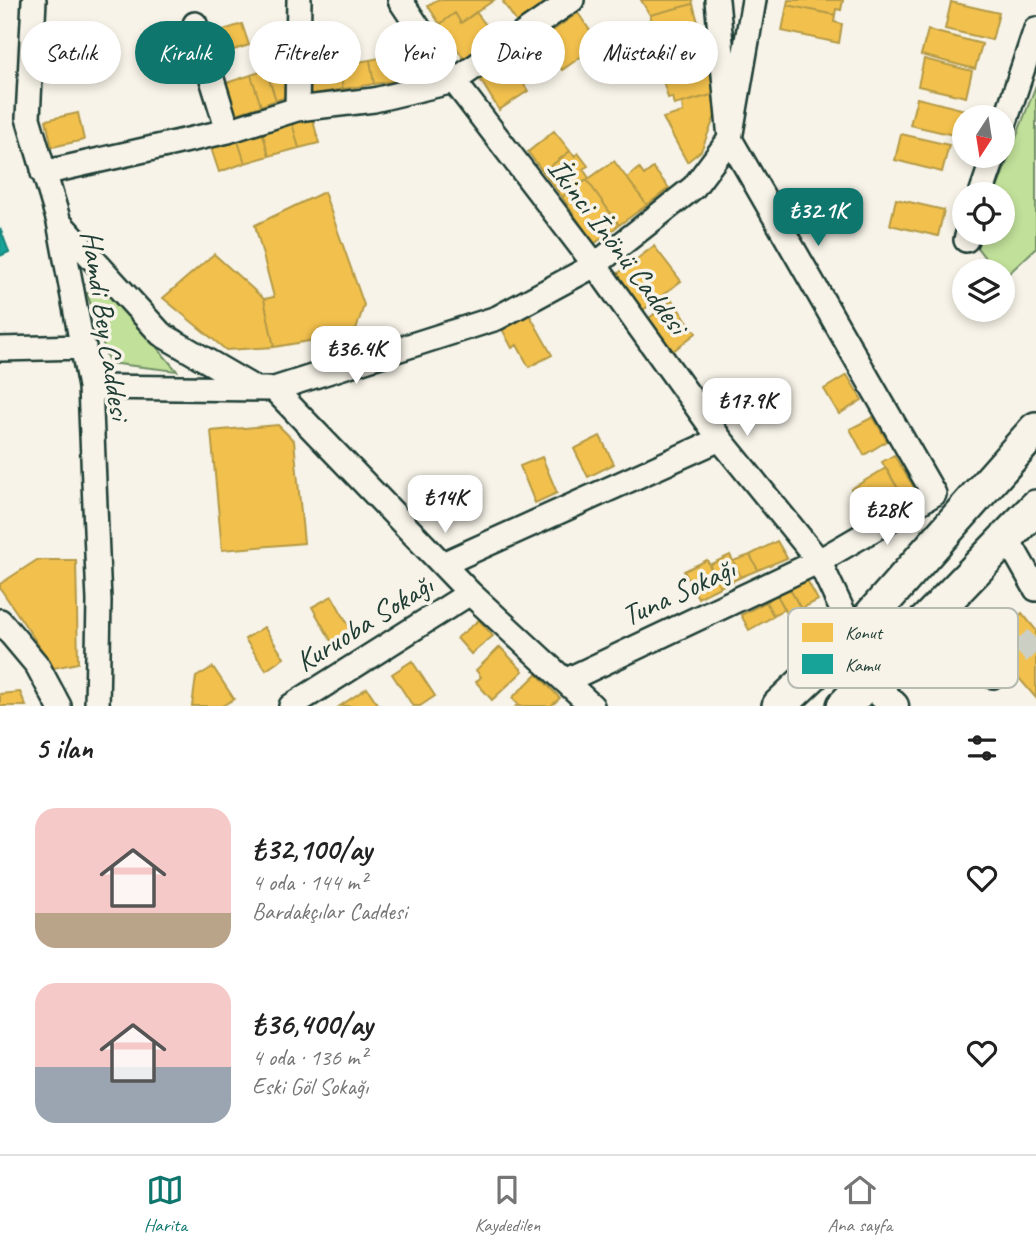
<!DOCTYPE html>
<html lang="tr">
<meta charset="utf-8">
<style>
body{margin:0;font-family:Caveat,sans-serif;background:#f2f2f2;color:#222;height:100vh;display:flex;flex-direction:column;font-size:26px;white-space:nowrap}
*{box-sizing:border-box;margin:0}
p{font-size:23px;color:#767676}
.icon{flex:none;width:38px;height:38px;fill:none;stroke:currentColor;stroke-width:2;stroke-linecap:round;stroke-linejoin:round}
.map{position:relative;height:706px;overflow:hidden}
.drawer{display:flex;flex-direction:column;background:#fff;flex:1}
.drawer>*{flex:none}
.hud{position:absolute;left:21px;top:21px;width:994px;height:63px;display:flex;gap:14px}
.needle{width:46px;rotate:192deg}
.buttons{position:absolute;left:952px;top:105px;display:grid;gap:14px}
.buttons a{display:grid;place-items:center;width:63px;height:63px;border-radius:50%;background:#fff;box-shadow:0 4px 10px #0003;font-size:35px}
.price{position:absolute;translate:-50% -60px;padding:0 16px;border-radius:14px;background:#fff;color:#222;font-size:23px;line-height:46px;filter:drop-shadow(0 2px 4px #0008)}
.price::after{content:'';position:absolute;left:50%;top:42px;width:21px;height:16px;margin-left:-10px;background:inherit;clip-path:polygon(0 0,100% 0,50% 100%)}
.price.active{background:#0f766e;color:#fff}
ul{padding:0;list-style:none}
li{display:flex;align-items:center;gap:21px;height:175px;padding:0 35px}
li span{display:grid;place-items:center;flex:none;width:196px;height:140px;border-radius:21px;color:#555}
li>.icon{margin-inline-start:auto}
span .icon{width:84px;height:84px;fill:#fffc;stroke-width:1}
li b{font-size:30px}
h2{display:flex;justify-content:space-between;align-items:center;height:84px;padding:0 35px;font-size:30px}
.pill{padding:0 24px;border-radius:32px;background:#fff;box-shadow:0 4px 10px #0003;font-size:24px;line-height:63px}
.pill.active{background:#0f766e;color:#fff}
.tabs{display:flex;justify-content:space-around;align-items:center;height:98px;border-top:2px solid #e0e0e0;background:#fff;font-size:19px;color:#767676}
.tabs a{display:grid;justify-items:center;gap:4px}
.tabs .active{color:#0f766e}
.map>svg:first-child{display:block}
.green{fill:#c1e099;stroke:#708e66;stroke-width:2}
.homes{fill:#f2c14e;stroke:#b39946;stroke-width:2}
.public{fill:#17a398;stroke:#19847a;stroke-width:2}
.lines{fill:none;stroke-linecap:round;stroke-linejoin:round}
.minor-tunnel{stroke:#cccfc4;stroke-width:23;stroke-dasharray:23 11;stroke-linecap:butt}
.minor-casing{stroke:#1f3d34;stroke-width:28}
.major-casing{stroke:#1f3d34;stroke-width:33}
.highway-casing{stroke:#1f3d34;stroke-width:38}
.minor{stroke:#f7f3e8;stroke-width:23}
.major{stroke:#f7f3e8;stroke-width:28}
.highway{stroke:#f7f3e8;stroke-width:33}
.labels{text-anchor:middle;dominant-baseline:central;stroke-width:7;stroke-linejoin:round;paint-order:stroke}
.street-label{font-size:30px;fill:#1f3d34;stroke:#f7f3e8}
.key{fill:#f7f3e8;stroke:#b6bcb2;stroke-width:2}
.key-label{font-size:19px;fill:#1f3d34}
</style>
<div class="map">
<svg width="1036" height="706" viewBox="0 0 1036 706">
<rect width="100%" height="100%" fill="#f7f3e8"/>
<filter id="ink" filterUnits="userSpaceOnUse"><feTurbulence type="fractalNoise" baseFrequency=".0143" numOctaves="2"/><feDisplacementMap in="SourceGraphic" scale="14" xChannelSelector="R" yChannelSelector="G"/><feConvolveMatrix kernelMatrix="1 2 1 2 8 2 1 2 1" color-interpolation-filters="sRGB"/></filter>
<g filter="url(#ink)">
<path class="green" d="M 1036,85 L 1036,248 L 1003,279 L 1003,271 L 995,271 L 976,246 L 981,233 L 1003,233 L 1003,194 L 995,194 Z
M 109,291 L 177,371 L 109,363 L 87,293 Z"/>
<path class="homes" d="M 437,0 L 494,0 L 461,23 L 455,13 L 440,24 L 428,6 Z
M 506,0 L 554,0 L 518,24 L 503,2 Z
M 641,0 L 692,0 L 693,4 L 650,15 Z
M 788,0 L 843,0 L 841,10 L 836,9 L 835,15 L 787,5 Z
M 951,2 L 999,13 L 992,40 L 945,29 Z
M 693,4 L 702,37 L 659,49 L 656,37 L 651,39 L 647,24 L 652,22 L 650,15 Z
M 787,5 L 835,15 L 834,22 L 842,24 L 839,43 L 782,31 Z
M 476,12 L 495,37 L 464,59 L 440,24 L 455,13 L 461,23 Z
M 578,13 L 599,44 L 562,70 L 541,39 Z
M 242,24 L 249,45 L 212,57 L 205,36 Z
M 928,30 L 982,44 L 975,69 L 921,55 Z
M 702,37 L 715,94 L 674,105 L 672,97 L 668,98 L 662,77 L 668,76 L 666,68 L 660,69 L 656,54 L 661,53 L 659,49 Z
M 401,53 L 405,79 L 374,84 L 370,60 Z
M 924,59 L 972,71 L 966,97 L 918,86 Z
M 370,60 L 374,84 L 343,89 L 339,65 Z
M 509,61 L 528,91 L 499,110 L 480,79 Z
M 339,65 L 343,89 L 311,95 L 307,75 L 328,71 L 328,67 Z
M 266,70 L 276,100 L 261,106 L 251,75 Z
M 285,71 L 287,97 L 276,100 L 267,74 Z
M 251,75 L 261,106 L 230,116 L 220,85 Z
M 715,94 L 715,116 L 701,151 L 687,162 L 663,118 L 683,112 L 682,103 Z
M 917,98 L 965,110 L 958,136 L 910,125 Z
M 78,113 L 84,140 L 52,147 L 46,120 Z
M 312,117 L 319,143 L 299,148 L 292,123 Z
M 292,123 L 299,148 L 269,156 L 262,131 Z
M 262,131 L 269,156 L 245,163 L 237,138 Z
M 554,131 L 570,151 L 543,172 L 528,152 Z
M 901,134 L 949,145 L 942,172 L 895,160 Z
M 237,138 L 245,163 L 219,172 L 210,145 Z
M 570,151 L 575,156 L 578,153 L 588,166 L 583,169 L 589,178 L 562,197 L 543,172 Z
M 614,161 L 647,205 L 619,225 L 587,180 Z
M 639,168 L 644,175 L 653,168 L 669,188 L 647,205 L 627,178 Z
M 587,180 L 619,225 L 594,244 L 562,197 Z
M 324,192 L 364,305 L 355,333 L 274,347 L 264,299 L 274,297 L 255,225 Z
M 896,199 L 944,210 L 938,236 L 890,225 Z
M 654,246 L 681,281 L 643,310 L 616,275 Z
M 214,254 L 264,299 L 274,347 L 226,350 L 163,298 Z
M 672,300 L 696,333 L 673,351 L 648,319 Z
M 528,312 L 552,355 L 529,367 L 517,345 L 512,348 L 501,327 Z
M 847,375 L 862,400 L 839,414 L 824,389 Z
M 873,417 L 887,441 L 864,455 L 850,429 Z
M 278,425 L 294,441 L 304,543 L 222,550 L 211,431 Z
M 600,436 L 614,464 L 588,477 L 574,449 Z
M 894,455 L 915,489 L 903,497 L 882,462 Z
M 542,457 L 557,493 L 535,503 L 520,466 Z
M 886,468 L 903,497 L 869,518 L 851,489 Z
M 777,541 L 787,558 L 758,570 L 750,555 Z
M 730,555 L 741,577 L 720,587 L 709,565 Z
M 750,555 L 758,570 L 741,577 L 733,561 Z
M 37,560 L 76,560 L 78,663 L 54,668 L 0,588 L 0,584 Z
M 707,560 L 720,587 L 698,598 L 684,571 Z
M 807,580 L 818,600 L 801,609 L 790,589 Z
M 790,589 L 804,615 L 791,621 L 777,595 Z
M 777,595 L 785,609 L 773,615 L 766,602 Z
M 332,596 L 354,635 L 334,646 L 312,607 Z
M 766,602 L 774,616 L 749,630 L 741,615 Z
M 1022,613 L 1036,630 L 1036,698 L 988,642 Z
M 479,620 L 493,636 L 471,654 L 457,638 Z
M 264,627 L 284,658 L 266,670 L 245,639 Z
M 500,647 L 523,671 L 492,700 L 476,682 L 481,677 L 476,670 Z
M 412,661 L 435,696 L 420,706 L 413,706 L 392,674 Z
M 213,667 L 234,699 L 222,706 L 192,706 L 196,677 Z
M 537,674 L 560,698 L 551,706 L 516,706 L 518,704 L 512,698 Z
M 367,688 L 379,706 L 340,706 Z
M 20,692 L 26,706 L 0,706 L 0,694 Z"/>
<path class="public" d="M 0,228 L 9,252 L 0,256 Z"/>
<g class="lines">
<path class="minor-tunnel" d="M 993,676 L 1036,638"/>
<defs>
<path id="minor" d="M 34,0 L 28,118 L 59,222 L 90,387 L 99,601 L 97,706
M 400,0 L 454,81 L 595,265 L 720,439 L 819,561 L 854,635
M 195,24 L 228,131
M 297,109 L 299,0
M 1003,128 L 1036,29
M 43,173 L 228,131 L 297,109 L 374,100 L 454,81 L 572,0
M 981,194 L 994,156
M 59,222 L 161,334 L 254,388
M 966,240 L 968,233
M 0,349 L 84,347
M 90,387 L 274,389 L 497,318 L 595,265 L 694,187 L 730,139 L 754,0
M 274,389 L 470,593 L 592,706
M 1007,538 L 1036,589
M 443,564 L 720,439
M 0,621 L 37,665 L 59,706
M 920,630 L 993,676
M 565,681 L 819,561 L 934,494 L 730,139 L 717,0
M 291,706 L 470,593"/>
<path id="major" d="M 869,681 L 894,706"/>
<path id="highway" d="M 779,706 L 854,635 L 1036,429
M 844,706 L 1036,507"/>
</defs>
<use href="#minor" class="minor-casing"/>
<use href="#major" class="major-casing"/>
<use href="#highway" class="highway-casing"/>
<use href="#minor" class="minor"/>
<use href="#major" class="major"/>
<use href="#highway" class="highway"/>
</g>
</g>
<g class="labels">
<g class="street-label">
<text transform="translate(618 246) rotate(53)">İkinci İnönü Caddesi</text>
<text transform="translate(106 325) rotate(81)">Hamdi Bey Caddesi</text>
<text transform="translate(678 592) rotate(-25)">Tuna Sokağı</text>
<text transform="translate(364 623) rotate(-32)">Kuruoba Sokağı</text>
</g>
</g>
<rect x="788" y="608" width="230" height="80" rx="10" class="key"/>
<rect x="802" y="623" width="31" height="19" fill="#f2c14e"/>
<rect x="802" y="654" width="31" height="20" fill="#17a398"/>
<g class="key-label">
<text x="845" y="639">Konut</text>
<text x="845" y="671">Kamu</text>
</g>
</svg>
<div class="buttons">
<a><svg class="needle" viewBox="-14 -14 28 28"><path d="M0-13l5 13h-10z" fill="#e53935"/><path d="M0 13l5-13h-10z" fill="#767676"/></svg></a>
<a><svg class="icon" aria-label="locate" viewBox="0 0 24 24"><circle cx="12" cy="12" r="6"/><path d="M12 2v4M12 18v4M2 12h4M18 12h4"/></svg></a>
<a><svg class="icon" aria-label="layers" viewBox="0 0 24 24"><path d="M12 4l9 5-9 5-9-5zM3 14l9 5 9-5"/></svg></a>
</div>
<b class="price active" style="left:818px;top:248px">₺32.1K</b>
<b class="price" style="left:356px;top:386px">₺36.4K</b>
<b class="price" style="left:747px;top:438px">₺17.9K</b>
<b class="price" style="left:445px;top:535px">₺14K</b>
<b class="price" style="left:887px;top:547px">₺28K</b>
<div class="hud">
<a class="pill">Satılık</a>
<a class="pill active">Kiralık</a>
<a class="pill">Filtreler</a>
<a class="pill">Yeni</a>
<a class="pill">Daire</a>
<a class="pill">Müstakil ev</a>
</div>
</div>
<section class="drawer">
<h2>5 ilan<svg class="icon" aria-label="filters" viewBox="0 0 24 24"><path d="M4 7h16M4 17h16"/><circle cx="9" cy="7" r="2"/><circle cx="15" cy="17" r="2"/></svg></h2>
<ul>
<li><span style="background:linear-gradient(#f6c9c9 75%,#b9a48a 0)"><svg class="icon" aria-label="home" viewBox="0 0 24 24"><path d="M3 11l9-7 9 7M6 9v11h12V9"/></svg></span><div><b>₺32,100/ay</b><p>4 oda · 144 m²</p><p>Bardakçılar Caddesi</p></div><svg class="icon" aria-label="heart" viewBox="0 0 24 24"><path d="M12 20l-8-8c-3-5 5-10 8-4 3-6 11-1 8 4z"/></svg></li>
<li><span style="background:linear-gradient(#f6c9c9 60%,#9aa5b1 0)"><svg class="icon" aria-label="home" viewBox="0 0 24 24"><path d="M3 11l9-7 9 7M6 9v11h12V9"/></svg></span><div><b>₺36,400/ay</b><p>4 oda · 136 m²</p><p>Eski Göl Sokağı</p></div><svg class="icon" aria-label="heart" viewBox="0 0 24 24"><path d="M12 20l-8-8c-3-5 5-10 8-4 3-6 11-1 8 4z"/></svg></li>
</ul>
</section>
<nav class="tabs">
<a class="active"><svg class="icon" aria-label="map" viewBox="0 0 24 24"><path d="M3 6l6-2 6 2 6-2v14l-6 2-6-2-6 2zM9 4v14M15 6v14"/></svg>Harita</a>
<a><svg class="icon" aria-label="saved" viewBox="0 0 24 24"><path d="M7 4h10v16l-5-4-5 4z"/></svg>Kaydedilen</a>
<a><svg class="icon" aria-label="home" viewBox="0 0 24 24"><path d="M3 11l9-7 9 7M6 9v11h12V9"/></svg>Ana sayfa</a>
</nav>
